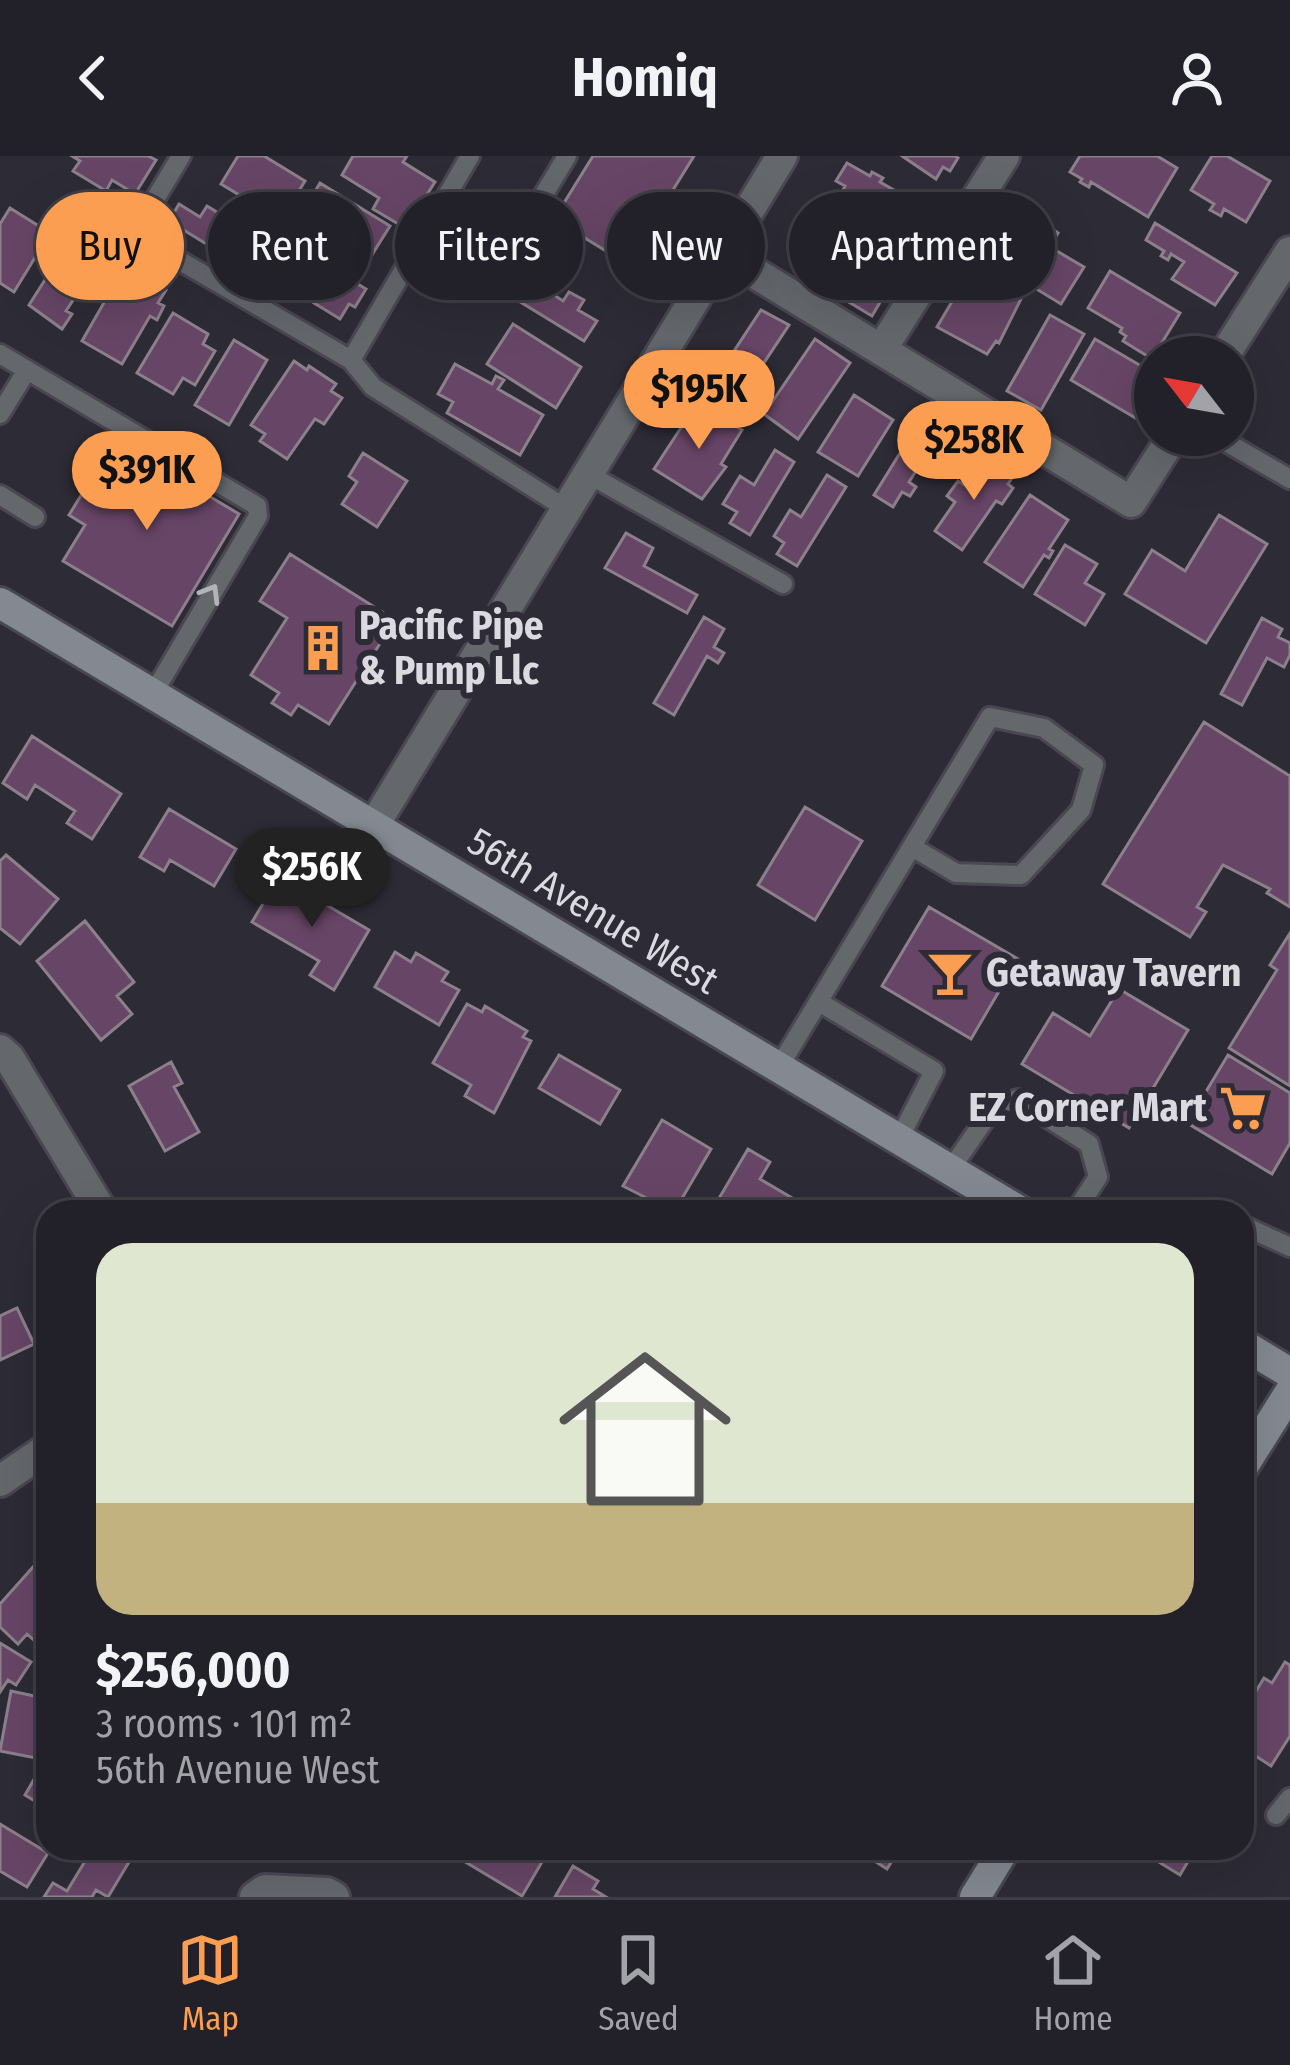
<!DOCTYPE html>
<meta charset="utf-8">
<style>
body{margin:0;font-family:"Fira Sans Condensed",sans-serif;background:#2a2830;color:#f1f3f6;height:100vh;display:flex;flex-direction:column;font-size:45px;white-space:nowrap}
*{box-sizing:border-box;margin:0}
p{font-size:39px;color:#a2a3a8}
.icon{flex:none;width:66px;height:66px;fill:none;stroke:currentColor;stroke-width:2;stroke-linecap:round;stroke-linejoin:round}
.map{position:relative;flex:1;overflow:hidden}
.drawer{position:absolute;left:36px;top:1044px;width:1218px;height:660px;display:flex;flex-direction:column;background:#222028;border-radius:36px;box-shadow:0 12px 48px #0002,0 0 0 3px #3f3e45}
.drawer>*{flex:none}
.top-card{position:absolute;left:36px;top:36px;width:1218px;height:108px;display:flex;gap:24px}
.needle{width:78px;rotate:301deg}
.buttons{position:absolute;left:1134px;top:180px;display:grid;gap:24px}
.buttons a{display:grid;place-items:center;width:120px;height:120px;border-radius:50%;background:#222028;box-shadow:0 12px 48px #0002,0 0 0 3px #3f3e45;font-size:60px}
.price{position:absolute;translate:-50% -102px;padding:0 27px;border-radius:42px;background:#fc9e52;color:#111;font-size:39px;line-height:78px;filter:drop-shadow(0 3px 6px #0008)}
.price::after{content:'';position:absolute;left:50%;top:72px;width:36px;height:27px;margin-left:-18px;background:inherit;clip-path:polygon(0 0,100% 0,50% 100%)}
.price.current{background:#222;color:#fff}
ul{padding:0;list-style:none}
li{display:grid;align-content:center;gap:24px;height:636px;padding:0 60px}
li+li{border-top:3px solid #3f3e45}
li span{display:grid;place-items:center;height:372px;border-radius:36px;color:#555}
li>.icon{margin-inline-start:auto}
span .icon{width:216px;height:216px;fill:#fffc;stroke-width:1}
li b{font-size:51px}
.chip{padding:0 42px;border-radius:54px;background:#222028;box-shadow:0 12px 48px #0002,0 0 0 3px #3f3e45;font-size:42px;line-height:108px}
.chip.current{background:#fc9e52;color:#111}
header{display:flex;justify-content:space-between;align-items:center;height:156px;padding:0 60px;background:#222028;font-size:54px;font-weight:700}
.tabs{display:flex;justify-content:space-around;align-items:center;height:168px;border-top:3px solid #3f3e45;background:#222028;font-size:33px;color:#a2a3a8}
.tabs a{display:grid;justify-items:center;gap:6px}
.tabs .current{color:#fc9e52}
.map>svg:first-child{display:block}
.building{fill:#674566;stroke:#8c818b;stroke-width:3}
.lines{fill:none;stroke-linecap:round;stroke-linejoin:round}
.lane-casing{stroke:#494751;stroke-width:24}
.street-casing{stroke:#494751;stroke-width:36}
.secondary-casing{stroke:#494751;stroke-width:36}
.lane{stroke:#64686d;stroke-width:18}
.street{stroke:#64686d;stroke-width:30}
.secondary{stroke:#848991;stroke-width:30}
.oneway{stroke:#b2b2b8}
.labels{text-anchor:middle;dominant-baseline:central;stroke-width:12;stroke-linejoin:round;paint-order:stroke}
.poi-label{font-size:39px;font-weight:bold;fill:#dcdae1;stroke:#2d2b35;text-anchor:start}
.street-label{font-size:39px;fill:#dcdae1;stroke:#2d2b35}
</style>
<header><svg class="icon" aria-label="back" viewBox="0 0 24 24"><path d="M15 5l-7 7 7 7"/></svg>Homiq<svg class="icon" aria-label="person" viewBox="0 0 24 24"><circle cx="12" cy="8" r="4"/><path d="M4 21q1-7 8-7t8 7"/></svg></header>
<div class="map">
<svg width="1290" height="1741" viewBox="0 0 1290 1741">
<rect width="100%" height="100%" fill="#2d2b35"/>
<path class="building" d="M 72,0 L 148,0 L 156,4 L 135,38 L 112,24 L 106,35 L 73,15 L 80,5 Z
M 238,0 L 264,0 L 305,25 L 281,64 L 221,28 Z
M 353,0 L 407,0 L 403,6 L 435,26 L 412,62 L 407,59 L 400,69 L 373,53 L 379,42 L 342,19 Z
M 593,0 L 694,0 L 627,108 L 554,63 Z
M 902,0 L 955,0 L 958,2 L 950,15 L 943,11 L 936,23 Z
M 1080,0 L 1157,0 L 1177,12 L 1148,61 L 1091,26 L 1089,31 L 1080,26 L 1082,23 L 1070,16 Z
M 1212,0 L 1227,0 L 1270,25 L 1246,66 L 1224,53 L 1221,60 L 1210,54 L 1214,48 L 1191,34 Z
M 847,7 L 870,20 L 872,16 L 883,22 L 880,26 L 915,46 L 894,84 L 834,51 L 845,30 L 836,25 Z
M 320,27 L 390,70 L 365,110 L 296,67 Z
M 1009,43 L 1058,77 L 1050,91 L 1084,111 L 1061,148 L 1030,129 L 1027,134 L 1014,126 L 1017,121 L 991,105 L 1012,69 L 999,61 Z
M 179,48 L 200,61 L 207,50 L 248,75 L 242,86 L 257,96 L 247,113 L 169,65 Z
M 10,52 L 50,77 L 14,136 L 0,127 L 0,68 Z
M 81,67 L 99,78 L 96,82 L 104,87 L 78,126 L 83,129 L 66,155 L 72,158 L 62,173 L 29,149 Z
M 1155,67 L 1237,117 L 1215,149 L 1172,123 L 1184,106 L 1171,98 L 1168,104 L 1161,100 L 1164,95 L 1146,84 Z
M 810,69 L 896,119 L 872,160 L 847,145 L 853,134 L 799,102 L 807,88 L 801,85 Z
M 285,84 L 366,133 L 355,151 L 349,148 L 340,163 L 280,126 L 290,111 L 275,102 Z
M 533,107 L 559,124 L 551,137 L 563,145 L 569,136 L 584,144 L 578,154 L 597,165 L 584,185 L 494,130 L 507,109 L 525,121 Z
M 125,110 L 166,134 L 158,147 L 164,150 L 157,164 L 150,160 L 122,208 L 82,185 Z
M 1110,115 L 1180,157 L 1152,203 L 1123,185 L 1126,180 L 1120,176 L 1122,172 L 1088,152 Z
M 987,116 L 1023,139 L 999,187 L 996,185 L 987,198 L 937,171 L 960,132 L 974,137 Z
M 761,154 L 789,169 L 736,249 L 709,233 Z
M 173,157 L 208,178 L 203,188 L 215,195 L 195,229 L 183,222 L 173,238 L 137,217 Z
M 1050,159 L 1084,178 L 1041,254 L 1007,235 Z
M 513,168 L 581,211 L 556,252 L 487,208 Z
M 815,183 L 850,207 L 798,283 L 764,258 Z
M 1095,183 L 1155,218 L 1155,259 L 1149,270 L 1071,224 Z
M 234,184 L 267,204 L 229,269 L 195,249 Z
M 294,205 L 307,214 L 309,210 L 336,228 L 331,235 L 342,242 L 324,268 L 315,263 L 287,303 L 260,285 L 265,278 L 251,269 Z
M 455,208 L 492,228 L 496,220 L 504,224 L 498,233 L 543,259 L 520,299 L 447,257 L 453,246 L 438,238 Z
M 854,239 L 893,264 L 858,320 L 818,296 Z
M 931,247 L 950,258 L 946,265 L 957,272 L 938,302 L 928,296 L 909,326 L 916,331 L 910,340 L 902,336 L 893,351 L 874,339 Z
M 706,251 L 742,274 L 721,308 L 726,311 L 702,343 L 654,313 L 690,258 L 699,263 Z
M 115,284 L 239,358 L 172,470 L 63,405 L 85,369 L 69,359 Z
M 775,294 L 794,306 L 750,379 L 730,367 L 737,356 L 723,348 L 740,320 L 754,329 Z
M 363,297 L 407,325 L 377,371 L 342,348 L 357,326 L 349,320 Z
M 985,303 L 1012,322 L 1008,328 L 1013,332 L 1002,348 L 996,345 L 962,394 L 935,375 L 955,346 L 947,340 L 958,325 L 966,330 Z
M 827,319 L 846,331 L 797,410 L 777,398 L 784,387 L 774,380 L 790,354 L 801,361 Z
M 1030,339 L 1068,364 L 1049,393 L 1053,395 L 1049,402 L 1044,399 L 1023,431 L 985,406 Z
M 1219,359 L 1267,388 L 1206,487 L 1125,438 L 1152,394 L 1185,415 Z
M 626,377 L 653,392 L 644,410 L 697,439 L 687,457 L 605,412 Z
M 1065,389 L 1097,408 L 1085,427 L 1104,438 L 1085,469 L 1035,438 Z
M 290,398 L 395,464 L 329,568 L 298,549 L 291,559 L 272,547 L 279,537 L 251,519 L 287,462 L 260,445 Z
M 704,461 L 724,473 L 714,491 L 724,497 L 718,507 L 707,500 L 674,559 L 654,547 Z
M 1262,462 L 1282,473 L 1278,481 L 1290,487 L 1290,499 L 1284,511 L 1267,502 L 1242,549 L 1221,538 Z
M 1204,566 L 1290,620 L 1290,751 L 1267,737 L 1270,733 L 1223,709 L 1197,751 L 1206,756 L 1190,781 L 1103,728 Z
M 32,580 L 121,638 L 92,683 L 67,667 L 75,655 L 35,629 L 27,643 L 3,627 Z
M 805,651 L 862,685 L 815,764 L 758,729 Z
M 169,653 L 236,693 L 214,730 L 170,704 L 164,715 L 140,701 Z
M 6,699 L 58,743 L 20,788 L 0,772 L 0,705 Z
M 279,721 L 369,774 L 334,834 L 310,819 L 319,805 L 252,766 Z
M 929,751 L 1018,803 L 971,883 L 882,830 Z
M 85,765 L 134,826 L 117,840 L 132,858 L 101,884 L 37,805 Z
M 1290,777 L 1290,930 L 1229,892 L 1277,814 L 1270,809 Z
M 395,796 L 411,806 L 416,797 L 448,816 L 442,825 L 459,834 L 439,869 L 375,831 Z
M 1119,833 L 1188,874 L 1129,972 L 1022,908 L 1053,857 L 1090,880 Z
M 467,848 L 482,856 L 485,850 L 527,875 L 523,881 L 531,885 L 494,957 L 465,940 L 471,929 L 433,907 Z
M 559,899 L 620,934 L 600,968 L 539,932 Z
M 1228,899 L 1290,937 L 1290,987 L 1272,1018 L 1187,967 Z
M 171,906 L 182,927 L 174,931 L 199,976 L 165,995 L 129,930 Z
M 662,964 L 711,993 L 674,1056 L 623,1030 Z
M 748,993 L 770,1006 L 760,1023 L 804,1049 L 799,1056 L 711,1056 Z
M 17,1152 L 34,1188 L 0,1204 L 0,1160 Z
M 34,1410 L 48,1423 L 48,1497 L 27,1478 L 18,1488 L 0,1471 L 0,1448 Z
M 0,1487 L 31,1506 L 16,1529 L 8,1524 L 0,1536 Z
M 1285,1506 L 1290,1509 L 1290,1580 L 1271,1610 L 1242,1591 L 1242,1558 L 1264,1522 L 1272,1527 Z
M 11,1535 L 48,1543 L 36,1602 L 0,1595 Z
M 40,1613 L 48,1617 L 48,1653 L 25,1639 Z
M 0,1668 L 48,1697 L 27,1731 L 0,1715 Z
M 93,1692 L 128,1692 L 135,1696 L 108,1741 L 96,1734 L 92,1741 L 44,1741 L 53,1727 L 67,1735 Z
M 462,1692 L 519,1692 L 542,1706 L 522,1740 L 457,1701 Z
M 854,1692 L 900,1692 L 887,1713 Z
M 1136,1692 L 1196,1692 L 1180,1719 Z
M 573,1710 L 598,1725 L 593,1733 L 606,1741 L 555,1741 Z"/>
<g class="lines">
<defs>
<path id="lane" d="M 181,0 L 134,78 L 351,204 L 373,231 L 567,353
M 532,58 L 567,0
M 0,198 L 257,350 L 258,360 L 153,538
M 351,204 L 470,0
M 0,258 L 27,214
M 1214,279 L 1290,323
M 588,318 L 783,428
M 0,339 L 35,361
M 819,846 L 934,915 L 899,983
M 779,911 L 990,561 L 1044,572 L 1094,609 L 1081,654 L 1021,719 L 956,717 L 912,691
M 950,1014 L 995,949 L 1018,943 L 1089,988 L 1098,1021 L 1075,1056
M 1173,1056 L 1203,1056
M 1242,1069 L 1290,1091
M 1276,1659 L 1290,1642"/>
<path id="street" d="M 722,97 L 1131,346 L 1174,279
M 881,194 L 1004,0
M 1223,201 L 1290,96
M 374,669 L 782,0
M 0,894 L 9,902 L 102,1056
M 0,1325 L 48,1292
M 255,1741 L 265,1734 L 327,1737 L 334,1741"/>
<path id="secondary" d="M 0,447 L 1021,1056
M 1242,1188 L 1290,1217
M 1242,1312 L 1290,1236
M 975,1741 L 1005,1692"/>
</defs>
<use href="#lane" class="lane-casing"/>
<use href="#street" class="street-casing"/>
<use href="#secondary" class="secondary-casing"/>
<use href="#lane" class="lane"/>
<use href="#street" class="street"/>
<use href="#secondary" class="secondary"/>
</g>
<defs><path id="oneway-chevron" d="M-2-3.5L2.5 0L-2 3.5" fill="none" stroke-width="1.6" stroke-linecap="round" stroke-linejoin="round" transform="scale(3)"/></defs>
<use class="oneway" href="#oneway-chevron" transform="translate(211 437) rotate(-59)"/>
<defs>
<symbol id="building-bare" viewBox="-9 -9 18 18"><path d="M-4-6H4V6H1V3H-1V6H-4ZM-2.5-4.3h1.7v1.8h-1.7ZM.8-4.3h1.7v1.8H.8ZM-2.5-1h1.7V.8h-1.7ZM.8-1h1.7V.8H.8Z" fill="#fc9e52" stroke="#2d2b35" stroke-width="2.5" paint-order="stroke"/></symbol>
<symbol id="bar-bare" viewBox="-9 -9 18 18"><path d="M-6-5H6L.8 .8V4.5H3.5V6h-7V4.5H-.8V.8Z" fill="#fc9e52" stroke="#2d2b35" stroke-width="2.5" paint-order="stroke"/></symbol>
<symbol id="supermarket-bare" viewBox="-9 -9 18 18"><path d="M-6-5.5h2.5l.6 2H6L4.5 2H-2.5L-4.4-4H-6ZM-1.5 3.2a1.3 1.3 0 1 0 .1 0ZM3 3.2a1.3 1.3 0 1 0 .1 0Z" fill="#fc9e52" stroke="#2d2b35" stroke-width="2.5" paint-order="stroke"/></symbol>
</defs>
<g fill-rule="evenodd">
<use href="#building-bare" x="290" y="459" width="66" height="66"/>
<use href="#bar-bare" x="917" y="784" width="66" height="66"/>
<use href="#supermarket-bare" x="1210" y="919" width="66" height="66"/>
</g>
<g class="labels">
<g class="poi-label">
<text x="359" y="470">Pacific Pipe<tspan x="359" dy="45">&amp; Pump Llc</tspan></text>
<text x="986" y="817">Getaway Tavern</text>
<text x="1207" y="952" text-anchor="end">EZ Corner Mart</text>
</g>
<g class="street-label">
<text transform="translate(593 755) rotate(31)">56th Avenue West</text>
</g>
</g>
</svg>
<div class="buttons">
<a><svg class="needle" viewBox="-14 -14 28 28"><path d="M0-13l5 13h-10z" fill="#e53935"/><path d="M0 13l5-13h-10z" fill="#a2a3a8"/></svg></a>
</div>
<b class="price" style="left:699px;top:296px">$195K</b>
<b class="price" style="left:974px;top:347px">$258K</b>
<b class="price" style="left:147px;top:377px">$391K</b>
<b class="price current" style="left:312px;top:774px">$256K</b>
<div class="top-card">
<a class="chip current">Buy</a>
<a class="chip">Rent</a>
<a class="chip">Filters</a>
<a class="chip">New</a>
<a class="chip">Apartment</a>
</div>
<section class="drawer">
<ul>
<li><span style="background:linear-gradient(#dfe7d0 70%,#c2b280 0)"><svg class="icon" aria-label="home" viewBox="0 0 24 24"><path d="M3 11l9-7 9 7M6 9v11h12V9"/></svg></span><div><b>$256,000</b><p>3 rooms · 101 m²</p><p>56th Avenue West</p></div></li>
</ul>
</section>
</div>
<nav class="tabs">
<a class="current"><svg class="icon" aria-label="map" viewBox="0 0 24 24"><path d="M3 6l6-2 6 2 6-2v14l-6 2-6-2-6 2zM9 4v14M15 6v14"/></svg>Map</a>
<a><svg class="icon" aria-label="saved" viewBox="0 0 24 24"><path d="M7 4h10v16l-5-4-5 4z"/></svg>Saved</a>
<a><svg class="icon" aria-label="home" viewBox="0 0 24 24"><path d="M3 11l9-7 9 7M6 9v11h12V9"/></svg>Home</a>
</nav>
